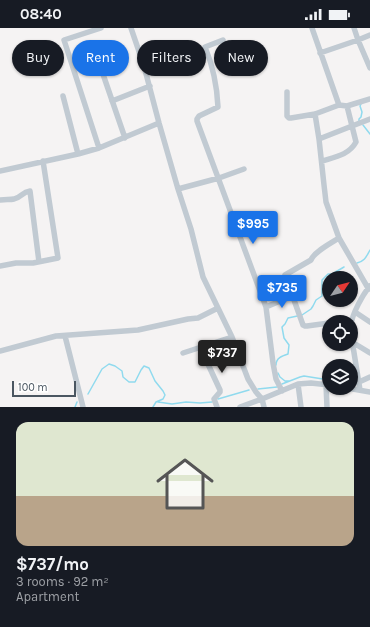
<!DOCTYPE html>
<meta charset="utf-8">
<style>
body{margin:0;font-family:Karla,sans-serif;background:#20242c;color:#f1f3f6;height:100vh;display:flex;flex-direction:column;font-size:15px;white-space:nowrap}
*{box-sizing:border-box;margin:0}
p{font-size:13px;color:#9ea1a6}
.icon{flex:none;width:22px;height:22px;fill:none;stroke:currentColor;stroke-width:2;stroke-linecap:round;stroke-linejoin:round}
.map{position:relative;height:379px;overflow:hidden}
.panel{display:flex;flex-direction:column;background:#171b24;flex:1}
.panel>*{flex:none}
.guide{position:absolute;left:12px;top:12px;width:346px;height:36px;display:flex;gap:8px}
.needle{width:26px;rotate:55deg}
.tools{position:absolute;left:322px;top:243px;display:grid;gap:8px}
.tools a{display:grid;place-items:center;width:36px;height:36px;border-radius:50%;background:#171b24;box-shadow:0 1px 3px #0004;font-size:20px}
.scale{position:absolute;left:12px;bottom:10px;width:64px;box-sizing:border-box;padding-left:4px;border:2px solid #4a5661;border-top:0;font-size:11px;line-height:14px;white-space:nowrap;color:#4a5661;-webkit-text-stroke:3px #fff;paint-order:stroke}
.price{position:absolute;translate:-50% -34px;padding:0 9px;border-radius:4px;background:#1a73e8;color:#fff;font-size:13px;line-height:26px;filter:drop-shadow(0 1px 2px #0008)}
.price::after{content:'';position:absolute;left:50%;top:24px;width:12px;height:9px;margin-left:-6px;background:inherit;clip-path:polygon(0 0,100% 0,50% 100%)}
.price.current{background:#222;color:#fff}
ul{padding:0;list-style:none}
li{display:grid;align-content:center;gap:8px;height:212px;padding:0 16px}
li+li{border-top:1px solid #363941}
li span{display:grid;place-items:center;height:124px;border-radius:12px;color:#555}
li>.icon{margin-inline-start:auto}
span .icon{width:72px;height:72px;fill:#fffc;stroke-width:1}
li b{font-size:17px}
.tag{padding:0 14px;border-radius:18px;background:#171b24;box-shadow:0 1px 3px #0004;font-size:14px;line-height:36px}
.tag.current{background:#1a73e8;color:#fff}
.status{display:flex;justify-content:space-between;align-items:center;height:28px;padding:0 20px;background:#171b24;direction:ltr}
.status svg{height:11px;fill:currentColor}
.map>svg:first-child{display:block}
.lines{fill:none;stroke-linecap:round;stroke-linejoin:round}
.stream{stroke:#90daee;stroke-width:1.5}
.minor{stroke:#c1cad2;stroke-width:5.5}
</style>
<div class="status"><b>08:40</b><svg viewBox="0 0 49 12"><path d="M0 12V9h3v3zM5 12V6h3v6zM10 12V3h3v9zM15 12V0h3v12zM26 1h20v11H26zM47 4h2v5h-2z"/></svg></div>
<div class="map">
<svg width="370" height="379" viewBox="0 0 370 379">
<rect width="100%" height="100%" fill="#f5f3f3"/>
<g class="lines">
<path class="stream" d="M 359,93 L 359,91 L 361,89 L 362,84 L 360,78 L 361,76
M 363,97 L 370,106
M 357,235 C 365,233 366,229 370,222
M 276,337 C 276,330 282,328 288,326 L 289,317 L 284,310 L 282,299 L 285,296 L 288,290 L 302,287 L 311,281 L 313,278 L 316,272 L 322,268 L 322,252 L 328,246 L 332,246 L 344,239
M 278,345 L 280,349 L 285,353 L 290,353
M 351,355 L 356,356
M 282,356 L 300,349 L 304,348 L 329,352
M 258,361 L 277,359
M 88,366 L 102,341 L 109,336 L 115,338 L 122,343 L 123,349 L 129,354 L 135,354 L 141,342 L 144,338 L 149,340 L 155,353 L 163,363 L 165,367 L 163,371 L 156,374 L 153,379
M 218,371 L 249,362
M 158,374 L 172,376 L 186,374 L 200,375 L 212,374
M 75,379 L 77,374"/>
<path class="minor" d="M 131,0 L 144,38 L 159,95 L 178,161 L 191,201 L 203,249 L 232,309 L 248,351 L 256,364 L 262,371 L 264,379
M 312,0 L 339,77
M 354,0 L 358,12 L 370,7
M 223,12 L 205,19 C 213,38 217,58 218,79 L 199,88 L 197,91 L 197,93 L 266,279 L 273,335 L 276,351 L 282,363
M 95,23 L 125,110
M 320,25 L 358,12 L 370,40
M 287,64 L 287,88 L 289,90 L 291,90 L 315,86 L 339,77 L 347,78 L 352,98 L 319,111
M 63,68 L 78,126
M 112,73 L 150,58
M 347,78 L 370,71
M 315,86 L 319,111 L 324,157 L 326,174 L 339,210 L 368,260 L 370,261
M 99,120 L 64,12 L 101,0
M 322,133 C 335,129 349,127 356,114 L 352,98 L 370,91
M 0,143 L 78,126 L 99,120 L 159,95
M 178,161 L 219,150 L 244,141
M 0,172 C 5,171 10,172 14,171 C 21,170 22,164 30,163 L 39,234
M 0,238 L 16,235 L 33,235 L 58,230 L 43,133
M 266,279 L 292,268
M 355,284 L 370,294
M 339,294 L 351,292
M 329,295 L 307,298 L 305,298 L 303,297 L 285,247 L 311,232 C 314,224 331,215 339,210
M 351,297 C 352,286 363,266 370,258
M 351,306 L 360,362
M 65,308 L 83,379
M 352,314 L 370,325
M 200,319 L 220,362 L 220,364 L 214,371 L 217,379
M 0,323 L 56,308 L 138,302 L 188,291 L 198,290 L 218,280
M 183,325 L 232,309
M 359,354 L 370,349
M 298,356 L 301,379
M 326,357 L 327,379
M 347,360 L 370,364
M 240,379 L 262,371 L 298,356 L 311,355 L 329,357"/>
</g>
</svg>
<div class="tools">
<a><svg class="needle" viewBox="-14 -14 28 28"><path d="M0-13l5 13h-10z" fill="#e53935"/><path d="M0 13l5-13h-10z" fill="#9ea1a6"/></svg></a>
<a><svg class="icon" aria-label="locate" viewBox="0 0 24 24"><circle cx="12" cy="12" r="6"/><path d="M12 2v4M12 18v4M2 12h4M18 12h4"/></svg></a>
<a><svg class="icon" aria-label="layers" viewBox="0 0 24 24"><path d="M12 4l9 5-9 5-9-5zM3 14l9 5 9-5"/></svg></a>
</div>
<div class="scale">100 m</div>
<b class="price" style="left:253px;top:217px">$995</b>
<b class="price" style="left:282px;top:281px">$735</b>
<b class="price current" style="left:222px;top:346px">$737</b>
<div class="guide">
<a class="tag">Buy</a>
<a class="tag current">Rent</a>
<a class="tag">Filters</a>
<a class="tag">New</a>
</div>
</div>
<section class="panel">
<ul>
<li><span style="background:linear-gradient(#dfe7d0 60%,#b9a48a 0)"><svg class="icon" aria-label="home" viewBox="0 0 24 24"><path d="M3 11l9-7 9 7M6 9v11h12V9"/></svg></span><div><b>$737/mo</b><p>3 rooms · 92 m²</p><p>Apartment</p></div></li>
</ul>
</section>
